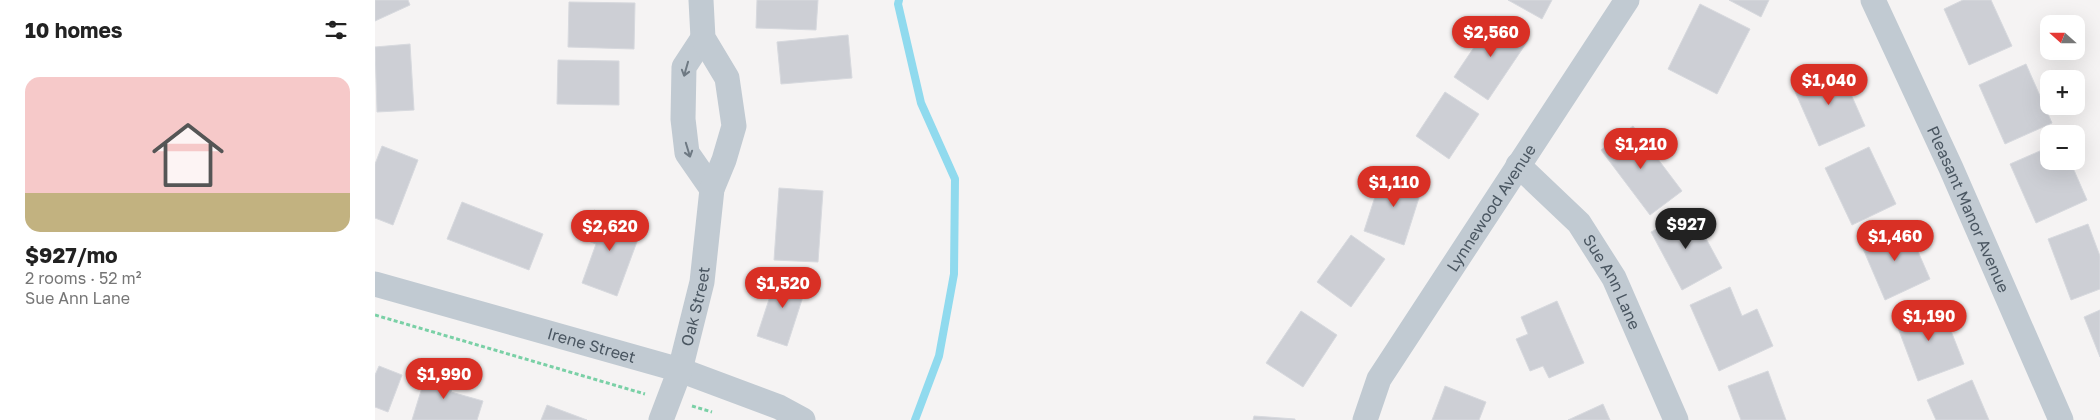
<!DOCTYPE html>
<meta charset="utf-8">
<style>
body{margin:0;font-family:"Golos Text",sans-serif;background:#f6f6f6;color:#222;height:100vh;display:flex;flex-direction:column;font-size:19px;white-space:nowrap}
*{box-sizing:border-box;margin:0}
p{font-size:16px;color:#767676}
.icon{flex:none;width:28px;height:28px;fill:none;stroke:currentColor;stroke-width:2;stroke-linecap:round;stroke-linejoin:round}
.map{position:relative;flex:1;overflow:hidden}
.panel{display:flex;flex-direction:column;background:#fff;width:375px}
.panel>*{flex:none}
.needle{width:32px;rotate:291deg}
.controls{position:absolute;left:1665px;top:15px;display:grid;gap:10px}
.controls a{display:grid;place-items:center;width:45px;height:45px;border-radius:10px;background:#fff;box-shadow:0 5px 20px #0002;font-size:25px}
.price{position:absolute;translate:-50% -42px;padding:0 11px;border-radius:18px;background:#d93025;color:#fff;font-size:16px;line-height:32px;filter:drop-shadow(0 1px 2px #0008)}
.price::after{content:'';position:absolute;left:50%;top:30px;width:15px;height:11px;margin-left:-8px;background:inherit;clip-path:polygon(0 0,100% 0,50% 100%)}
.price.selected{background:#222;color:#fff}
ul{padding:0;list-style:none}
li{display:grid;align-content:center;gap:10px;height:265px;padding:0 25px}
li span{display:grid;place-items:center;height:155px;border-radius:15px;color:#555}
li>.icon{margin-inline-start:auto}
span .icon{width:90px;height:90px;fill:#fffc;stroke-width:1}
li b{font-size:21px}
h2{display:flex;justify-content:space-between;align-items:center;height:60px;padding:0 25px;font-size:21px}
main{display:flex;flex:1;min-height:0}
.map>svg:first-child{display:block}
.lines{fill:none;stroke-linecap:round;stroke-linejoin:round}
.stream{stroke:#90daee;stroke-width:8}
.building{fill:#cdcfd5;stroke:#d7d9de}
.path{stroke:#7ad0a6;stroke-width:3;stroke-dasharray:4 2.5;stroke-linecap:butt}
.minor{stroke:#c1cad2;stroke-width:25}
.oneway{stroke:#6e7983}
.labels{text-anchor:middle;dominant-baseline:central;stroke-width:4;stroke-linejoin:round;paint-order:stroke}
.street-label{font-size:16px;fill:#4a5661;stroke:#fff}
</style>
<main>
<section class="panel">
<h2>10 homes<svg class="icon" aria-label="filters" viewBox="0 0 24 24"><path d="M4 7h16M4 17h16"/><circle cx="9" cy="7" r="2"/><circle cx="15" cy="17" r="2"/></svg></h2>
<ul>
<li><span style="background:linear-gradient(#f6c9c9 75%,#c2b280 0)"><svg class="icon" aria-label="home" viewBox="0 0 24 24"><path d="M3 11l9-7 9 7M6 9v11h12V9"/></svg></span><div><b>$927/mo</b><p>2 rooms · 52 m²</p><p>Sue Ann Lane</p></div></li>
</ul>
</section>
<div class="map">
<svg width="1725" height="420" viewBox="0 0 1725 420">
<rect width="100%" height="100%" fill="#f5f3f3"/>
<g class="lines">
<path class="stream" d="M 524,0 L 523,4 L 546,103 L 580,179 L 579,274 L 564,356 L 540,420"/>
</g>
<path class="building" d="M 0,0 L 33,0 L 35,5 L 0,21 Z
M 382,0 L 443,0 L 441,30 L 381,28 Z
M 1133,0 L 1177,0 L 1167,19 Z
M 1354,0 L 1394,0 L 1386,17 Z
M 1588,0 L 1616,0 L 1637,46 L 1594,65 L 1569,9 Z
M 194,2 L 260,3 L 259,49 L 193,47 Z
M 1325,4 L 1375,29 L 1342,94 L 1293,69 Z
M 1120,16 L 1154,39 L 1113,100 L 1079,77 Z
M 473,35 L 477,78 L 406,84 L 402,42 Z
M 35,44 L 39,110 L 2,112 L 0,47 Z
M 183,60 L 244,61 L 244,105 L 182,104 Z
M 1651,64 L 1677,123 L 1630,144 L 1604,85 Z
M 1464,67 L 1490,126 L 1444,146 L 1418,87 Z
M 1070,92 L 1104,114 L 1074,159 L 1041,136 Z
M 1258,126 L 1307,191 L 1275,215 L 1226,150 Z
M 7,146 L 43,160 L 18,225 L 0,218 L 0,164 Z
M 1494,147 L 1521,204 L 1477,225 L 1450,168 Z
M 1674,147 L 1674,161 L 1695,161 L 1712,200 L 1661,223 L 1635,164 Z
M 1008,172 L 1048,185 L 1029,245 L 989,231 Z
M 404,188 L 448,191 L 443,262 L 399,260 Z
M 87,202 L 168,234 L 154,270 L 72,239 Z
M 219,210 L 267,228 L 242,296 L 207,283 L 221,244 L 208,239 Z
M 1316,211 L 1347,268 L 1307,290 L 1276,232 Z
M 1531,224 L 1555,279 L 1510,300 L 1486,244 Z
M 1713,224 L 1725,256 L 1725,289 L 1696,300 L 1673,239 Z
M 976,235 L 1010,259 L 976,307 L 942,282 Z
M 403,272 L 433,281 L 412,346 L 382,336 Z
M 1355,287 L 1367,316 L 1382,309 L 1398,346 L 1344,371 L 1315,305 Z
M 1182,301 L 1209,363 L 1174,378 L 1168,366 L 1155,371 L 1141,339 L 1153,334 L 1146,317 Z
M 1565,303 L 1589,364 L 1543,381 L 1520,320 Z
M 1725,310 L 1725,357 L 1709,317 Z
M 926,311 L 962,335 L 928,387 L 891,363 Z
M 4,366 L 27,375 L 13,412 L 0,407 L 0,375 Z
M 53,368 L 80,376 L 76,392 L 108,401 L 102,420 L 37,420 Z
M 1393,371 L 1411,420 L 1366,420 L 1353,386 Z
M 1597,380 L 1614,420 L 1561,420 L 1552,400 Z
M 1070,386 L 1111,402 L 1104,420 L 1057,420 Z
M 1228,404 L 1235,420 L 1193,420 Z
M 172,405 L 212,420 L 166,420 Z
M 879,416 L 920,419 L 920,420 L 878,420 Z"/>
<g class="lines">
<path class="path" d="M 0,315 L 270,394
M 317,406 L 337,412"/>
<g class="minor">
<path id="s1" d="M 1498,0 L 1576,168 L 1686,420"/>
<path d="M 328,38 L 309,67 L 308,119 L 312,153 L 337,189"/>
<path id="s2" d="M 1143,165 L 1204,223 L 1239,278 L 1301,420"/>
<path id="s3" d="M 0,284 L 305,370 L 404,407 L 428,420"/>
<path id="s4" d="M 286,420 L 305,370 L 327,282 L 337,189 L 349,160 L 359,126 L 352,78 L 328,38 L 326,0"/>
<path id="s5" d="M 990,420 L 1004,379 L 1252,0"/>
</g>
</g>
<defs><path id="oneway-shaft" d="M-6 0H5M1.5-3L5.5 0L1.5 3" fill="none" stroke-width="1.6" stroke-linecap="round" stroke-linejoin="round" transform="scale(1.25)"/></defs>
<g class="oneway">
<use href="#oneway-shaft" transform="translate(311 69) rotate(106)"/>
<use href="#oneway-shaft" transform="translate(313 150) rotate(73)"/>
</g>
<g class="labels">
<g class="street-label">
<text stroke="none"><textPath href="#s5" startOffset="248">Lynnewood Avenue</textPath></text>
<text stroke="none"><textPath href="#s1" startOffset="230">Pleasant Manor Avenue</textPath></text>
<text stroke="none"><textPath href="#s2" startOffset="152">Sue Ann Lane</textPath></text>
<text stroke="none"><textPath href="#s4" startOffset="119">Oak Street</textPath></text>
<text stroke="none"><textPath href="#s3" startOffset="225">Irene Street</textPath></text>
</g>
</g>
</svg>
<div class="controls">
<a><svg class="needle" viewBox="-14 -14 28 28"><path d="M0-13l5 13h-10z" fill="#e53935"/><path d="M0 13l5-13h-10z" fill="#767676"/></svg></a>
<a>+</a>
<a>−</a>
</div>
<b class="price" style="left:1116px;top:58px">$2,560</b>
<b class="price" style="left:1454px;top:106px">$1,040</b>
<b class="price" style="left:1266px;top:170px">$1,210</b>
<b class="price" style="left:1019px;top:208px">$1,110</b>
<b class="price selected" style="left:1311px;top:250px">$927</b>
<b class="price" style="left:235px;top:252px">$2,620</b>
<b class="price" style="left:1520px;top:262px">$1,460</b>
<b class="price" style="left:408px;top:309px">$1,520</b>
<b class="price" style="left:1554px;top:342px">$1,190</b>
<b class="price" style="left:69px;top:400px">$1,990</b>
</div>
</main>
